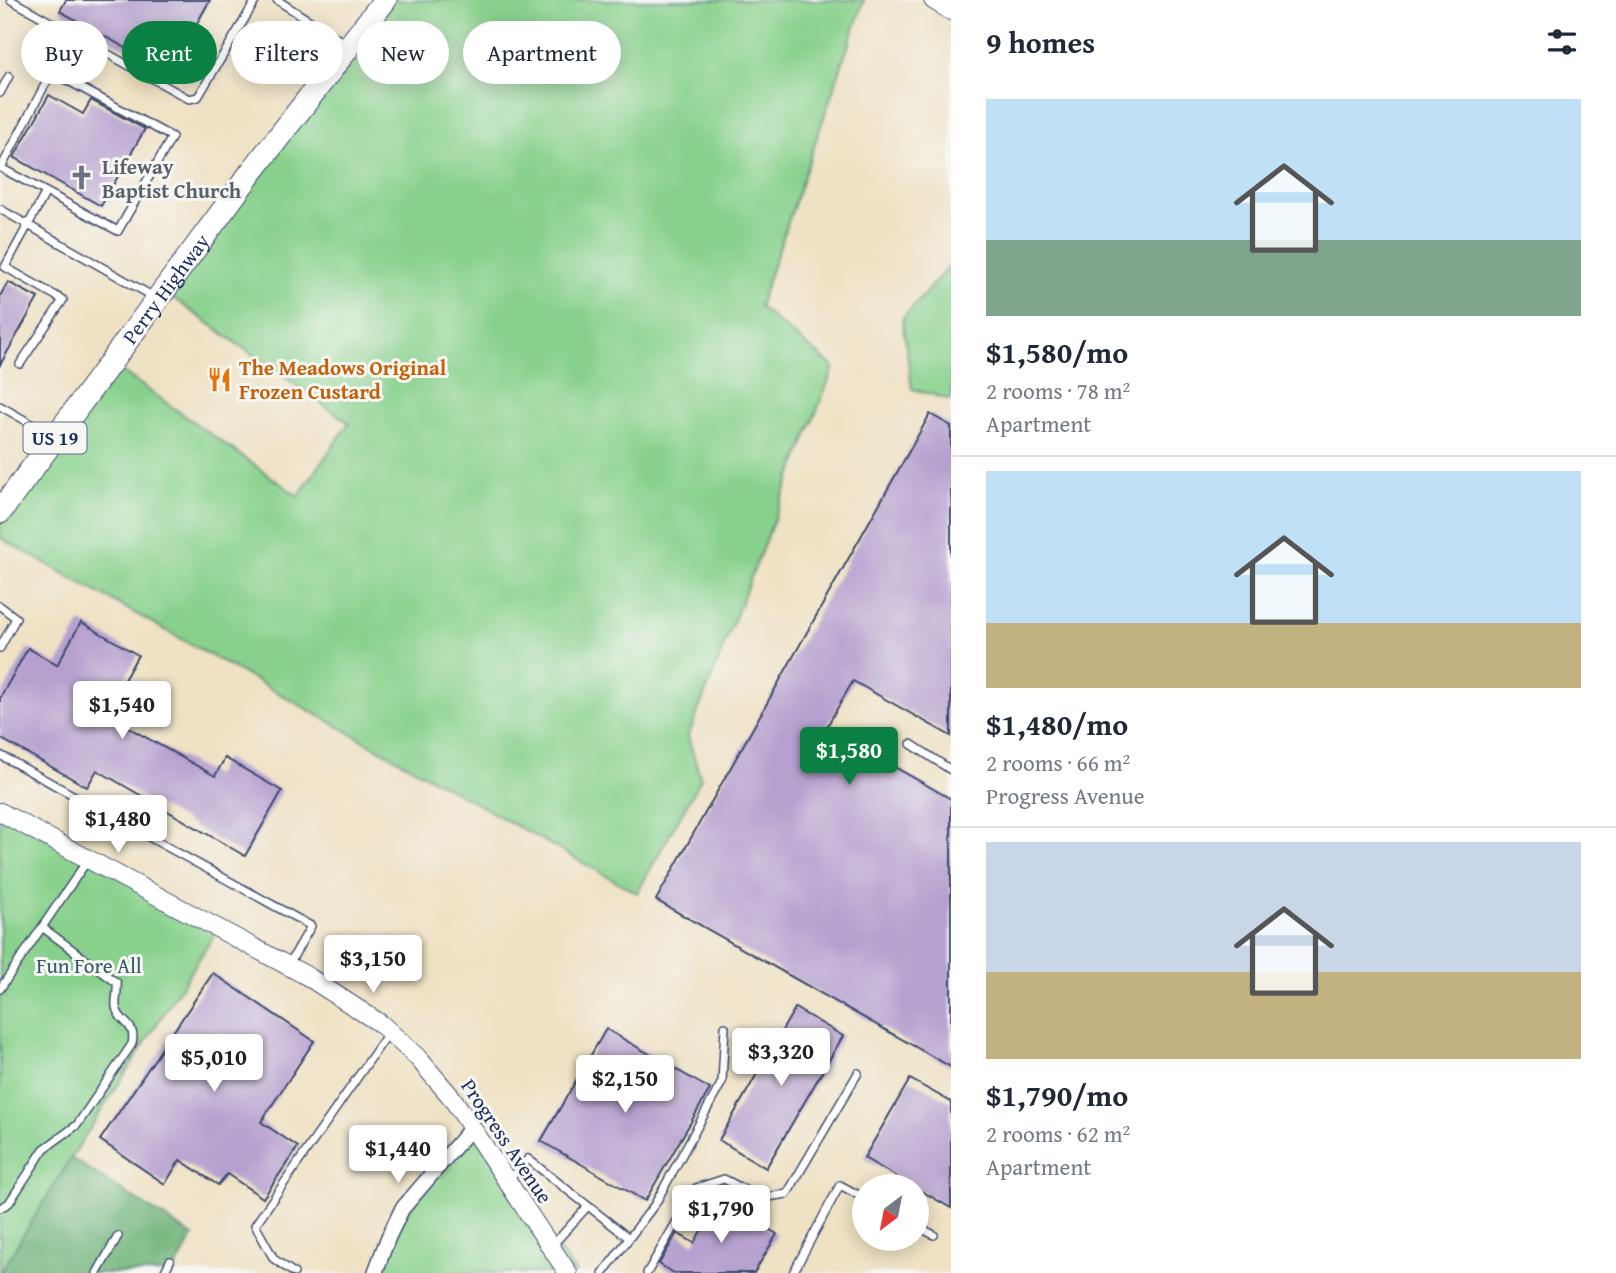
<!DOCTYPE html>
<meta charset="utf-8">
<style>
body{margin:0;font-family:"Gentium Book Plus",serif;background:#f2f2f3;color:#1f2937;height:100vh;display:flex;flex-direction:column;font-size:26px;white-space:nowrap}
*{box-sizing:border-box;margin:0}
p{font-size:23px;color:#747a83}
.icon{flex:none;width:38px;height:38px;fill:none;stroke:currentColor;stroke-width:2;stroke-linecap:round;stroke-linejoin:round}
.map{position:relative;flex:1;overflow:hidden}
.panel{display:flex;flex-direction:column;background:#fff;width:665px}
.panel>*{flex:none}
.banner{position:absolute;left:21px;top:21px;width:665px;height:63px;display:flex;gap:14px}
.needle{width:46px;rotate:212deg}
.buttons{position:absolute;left:852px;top:1174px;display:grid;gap:14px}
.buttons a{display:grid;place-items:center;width:77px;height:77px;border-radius:50%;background:#fff;box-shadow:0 4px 18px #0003;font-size:35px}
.price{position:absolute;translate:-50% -60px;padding:0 16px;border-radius:7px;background:#fff;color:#222;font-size:23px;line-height:46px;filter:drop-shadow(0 2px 4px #0008)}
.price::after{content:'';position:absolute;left:50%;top:42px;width:21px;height:16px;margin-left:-10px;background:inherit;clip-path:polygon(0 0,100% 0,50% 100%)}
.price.selected{background:#0b8043;color:#fff}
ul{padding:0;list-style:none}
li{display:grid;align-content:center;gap:14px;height:371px;padding:0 35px}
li+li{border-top:2px solid #e0e1e3}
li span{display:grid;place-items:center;height:217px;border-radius:0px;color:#555}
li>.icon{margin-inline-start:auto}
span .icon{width:126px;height:126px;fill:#fffc;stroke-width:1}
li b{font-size:30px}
h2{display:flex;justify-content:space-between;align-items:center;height:84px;padding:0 35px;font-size:30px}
.tag{padding:0 24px;border-radius:32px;background:#fff;box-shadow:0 4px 18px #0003;font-size:24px;line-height:63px}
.tag.selected{background:#0b8043;color:#fff}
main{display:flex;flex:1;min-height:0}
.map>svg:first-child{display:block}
.green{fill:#88d18c;stroke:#528075;stroke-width:2}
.forest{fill:#6eb378;stroke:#44716b;stroke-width:2}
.building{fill:#b6a0cf}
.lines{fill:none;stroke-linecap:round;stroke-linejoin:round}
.service-casing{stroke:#3b4a6d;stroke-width:10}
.minor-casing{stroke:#3b4a6d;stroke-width:17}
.tertiary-casing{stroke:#3b4a6d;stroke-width:20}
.primary-casing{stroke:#3b4a6d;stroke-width:25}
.service{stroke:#fff;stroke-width:7}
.minor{stroke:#fff;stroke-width:14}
.tertiary{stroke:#fff;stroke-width:18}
.primary{stroke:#fff;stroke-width:23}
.labels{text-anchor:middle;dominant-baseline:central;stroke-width:6;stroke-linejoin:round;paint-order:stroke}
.shield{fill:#f6f6f2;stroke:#5d6b8a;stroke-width:2}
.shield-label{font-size:19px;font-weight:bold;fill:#1b2f5e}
.worship-label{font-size:21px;font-weight:bold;fill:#5b616d;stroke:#f6f6f2;text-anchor:start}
.street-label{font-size:21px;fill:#1b2f5e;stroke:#f6f6f2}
.food-label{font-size:21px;font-weight:bold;fill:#c56008;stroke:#f6f6f2;text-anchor:start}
.park-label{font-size:21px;fill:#36586a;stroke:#f6f6f2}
</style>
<main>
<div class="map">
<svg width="951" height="1273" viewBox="0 0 951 1273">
<rect width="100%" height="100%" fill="#f6f6f2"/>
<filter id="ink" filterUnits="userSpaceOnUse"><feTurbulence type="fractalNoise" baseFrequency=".0143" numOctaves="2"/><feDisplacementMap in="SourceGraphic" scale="14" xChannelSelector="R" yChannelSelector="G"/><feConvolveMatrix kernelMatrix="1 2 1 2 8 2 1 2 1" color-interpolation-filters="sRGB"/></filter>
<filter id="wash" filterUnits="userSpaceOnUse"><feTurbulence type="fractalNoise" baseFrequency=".00686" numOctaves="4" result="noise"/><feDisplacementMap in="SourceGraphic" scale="28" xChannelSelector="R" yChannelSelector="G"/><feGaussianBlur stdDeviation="1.57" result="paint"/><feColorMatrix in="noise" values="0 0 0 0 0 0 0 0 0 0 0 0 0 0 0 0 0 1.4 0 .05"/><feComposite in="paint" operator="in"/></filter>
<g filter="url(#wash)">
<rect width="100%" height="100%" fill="#efe1c3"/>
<path class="green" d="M 385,0 L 864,0 L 759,307 L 834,367 L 688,737 L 701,779 L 637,893 L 0,538 L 0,512 L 110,363 L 298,496 L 349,423 L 163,291 Z
M 950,265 L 951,265 L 951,400 L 912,389 L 902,319 Z
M 0,812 L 218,929 L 71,1158 L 179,1227 L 0,1273 Z
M 472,1127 L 576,1273 L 375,1273 L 388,1238 Z"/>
<path class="forest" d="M 71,1158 L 193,1236 L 173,1273 L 0,1273 Z"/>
<g id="blocks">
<path class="building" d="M 66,0 L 210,0 L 192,32 L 179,24 L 156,65 L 60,11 Z
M 49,95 L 83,114 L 91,100 L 145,129 L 101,206 L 14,157 Z
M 8,282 L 38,298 L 0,365 L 0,296 Z
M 930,414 L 951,426 L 951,736 L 853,681 L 826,728 L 951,799 L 951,1067 L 656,900 Z
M 81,622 L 138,655 L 115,696 L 134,707 L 124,725 L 215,776 L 225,758 L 282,791 L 245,856 L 97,770 L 87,787 L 0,738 L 0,698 L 28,648 L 57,665 Z
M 213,973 L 314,1041 L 261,1122 L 298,1147 L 263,1198 L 227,1174 L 218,1185 L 180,1160 L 165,1184 L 100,1140 Z
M 795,1008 L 843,1036 L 766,1168 L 719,1140 Z
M 606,1029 L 710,1089 L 645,1201 L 541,1141 Z
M 910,1079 L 951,1102 L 951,1208 L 864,1158 Z
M 719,1200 L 777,1234 L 754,1273 L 674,1273 L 659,1264 L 677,1233 L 694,1243 Z"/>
</g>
</g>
<g filter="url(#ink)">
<use href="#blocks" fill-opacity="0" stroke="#3b4a6d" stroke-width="2"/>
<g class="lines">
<defs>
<path id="service" d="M 11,0 L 189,99 L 198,97 L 256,0
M 277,0 L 346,44
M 0,93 L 9,76
M 0,209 L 154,297
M 20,364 L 63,300 L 5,267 L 46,192 L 1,168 L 48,79 L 61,77 L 172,137 L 118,231 L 46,192
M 0,406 L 51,435
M 0,606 L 16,618 L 0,648
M 911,744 L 951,770
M 0,755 L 311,926 L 288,966
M 0,989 L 87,861
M 508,1181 L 528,1159 L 588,1206
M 0,1208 L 9,1203 L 44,1149 L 77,1125 L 132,1044 C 137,1022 119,1024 116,1007 C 115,1000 118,991 117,983 L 42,927
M 917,1226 L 934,1235
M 551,1247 L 588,1206 L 629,1238
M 97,1273 L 118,1236
M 164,1273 L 170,1261
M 294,1273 L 274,1259 L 255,1225 L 389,1032
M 603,1273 L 655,1204 L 722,1082 L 725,1027
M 647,1273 L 696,1188 L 724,1179 L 761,1198 L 787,1194 L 858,1073
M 793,1273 L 840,1185 L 864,1198"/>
<path id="minor" d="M 375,1273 L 388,1238 L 402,1209 L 472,1127"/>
<path id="tertiary" d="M 933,0 L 951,11
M 0,812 L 307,976 L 381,1024 L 418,1058 L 452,1098 L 568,1273"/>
<g id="primary">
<path id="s1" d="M 0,512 L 250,174 L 385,0"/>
</g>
</defs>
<use href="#service" class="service-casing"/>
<use href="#minor" class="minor-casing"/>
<use href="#tertiary" class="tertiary-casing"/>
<use href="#primary" class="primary-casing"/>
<use href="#service" class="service"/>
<use href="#minor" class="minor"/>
<use href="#tertiary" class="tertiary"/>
<use href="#primary" class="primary"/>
</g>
</g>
<defs>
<symbol id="church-bare" viewBox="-9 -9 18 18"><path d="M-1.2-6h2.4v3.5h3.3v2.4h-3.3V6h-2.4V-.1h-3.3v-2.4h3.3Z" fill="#6b7280" stroke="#f6f6f2" stroke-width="2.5" paint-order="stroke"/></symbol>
<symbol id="restaurant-bare" viewBox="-9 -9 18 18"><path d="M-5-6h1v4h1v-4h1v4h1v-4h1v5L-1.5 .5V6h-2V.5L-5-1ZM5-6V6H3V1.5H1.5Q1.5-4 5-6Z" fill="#e8710a" stroke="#f6f6f2" stroke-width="2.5" paint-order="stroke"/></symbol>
</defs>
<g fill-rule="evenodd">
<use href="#church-bare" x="64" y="160" width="35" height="35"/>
<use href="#restaurant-bare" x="202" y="362" width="35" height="35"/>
</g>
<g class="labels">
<rect class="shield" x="23.5" y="422.5" width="63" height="31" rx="5"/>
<g class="shield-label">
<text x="55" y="438">US 19</text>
</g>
<g class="worship-label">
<text x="102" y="166">Lifeway<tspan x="102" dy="24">Baptist Church</tspan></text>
</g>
<g class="street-label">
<text stroke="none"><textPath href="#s1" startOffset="278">Perry Highway</textPath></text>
<text transform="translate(507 1141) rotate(56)">Progress Avenue</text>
</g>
<g class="food-label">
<text x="239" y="367">The Meadows Original<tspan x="239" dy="24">Frozen Custard</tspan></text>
</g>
<g class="park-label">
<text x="89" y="965">Fun Fore All</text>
</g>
</g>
</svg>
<div class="buttons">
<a><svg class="needle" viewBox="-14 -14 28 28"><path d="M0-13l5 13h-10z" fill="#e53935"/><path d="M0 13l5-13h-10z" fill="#747a83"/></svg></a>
</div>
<b class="price" style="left:122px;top:741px">$1,540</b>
<b class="price selected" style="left:849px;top:787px">$1,580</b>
<b class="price" style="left:118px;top:855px">$1,480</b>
<b class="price" style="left:373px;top:995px">$3,150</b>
<b class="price" style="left:781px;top:1088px">$3,320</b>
<b class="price" style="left:214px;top:1094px">$5,010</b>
<b class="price" style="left:625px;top:1115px">$2,150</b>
<b class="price" style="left:398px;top:1185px">$1,440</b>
<b class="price" style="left:721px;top:1245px">$1,790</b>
<div class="banner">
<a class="tag">Buy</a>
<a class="tag selected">Rent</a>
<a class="tag">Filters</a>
<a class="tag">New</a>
<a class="tag">Apartment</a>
</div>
</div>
<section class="panel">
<h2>9 homes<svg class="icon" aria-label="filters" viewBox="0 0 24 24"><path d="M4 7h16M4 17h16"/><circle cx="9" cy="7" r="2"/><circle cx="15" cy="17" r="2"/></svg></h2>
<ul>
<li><span style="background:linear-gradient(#bfe0f5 65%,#7fa58c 0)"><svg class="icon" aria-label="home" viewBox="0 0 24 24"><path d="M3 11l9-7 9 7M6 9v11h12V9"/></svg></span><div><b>$1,580/mo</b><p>2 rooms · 78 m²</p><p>Apartment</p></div></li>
<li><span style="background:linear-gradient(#bfe0f5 70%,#c2b280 0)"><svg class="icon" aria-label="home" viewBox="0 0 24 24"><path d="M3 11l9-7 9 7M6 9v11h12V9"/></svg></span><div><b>$1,480/mo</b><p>2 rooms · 66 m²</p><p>Progress Avenue</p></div></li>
<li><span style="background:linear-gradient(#c9d6e8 60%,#c2b280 0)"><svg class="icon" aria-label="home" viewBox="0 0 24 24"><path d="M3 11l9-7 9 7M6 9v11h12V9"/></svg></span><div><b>$1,790/mo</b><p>2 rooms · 62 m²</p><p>Apartment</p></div></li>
</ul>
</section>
</main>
